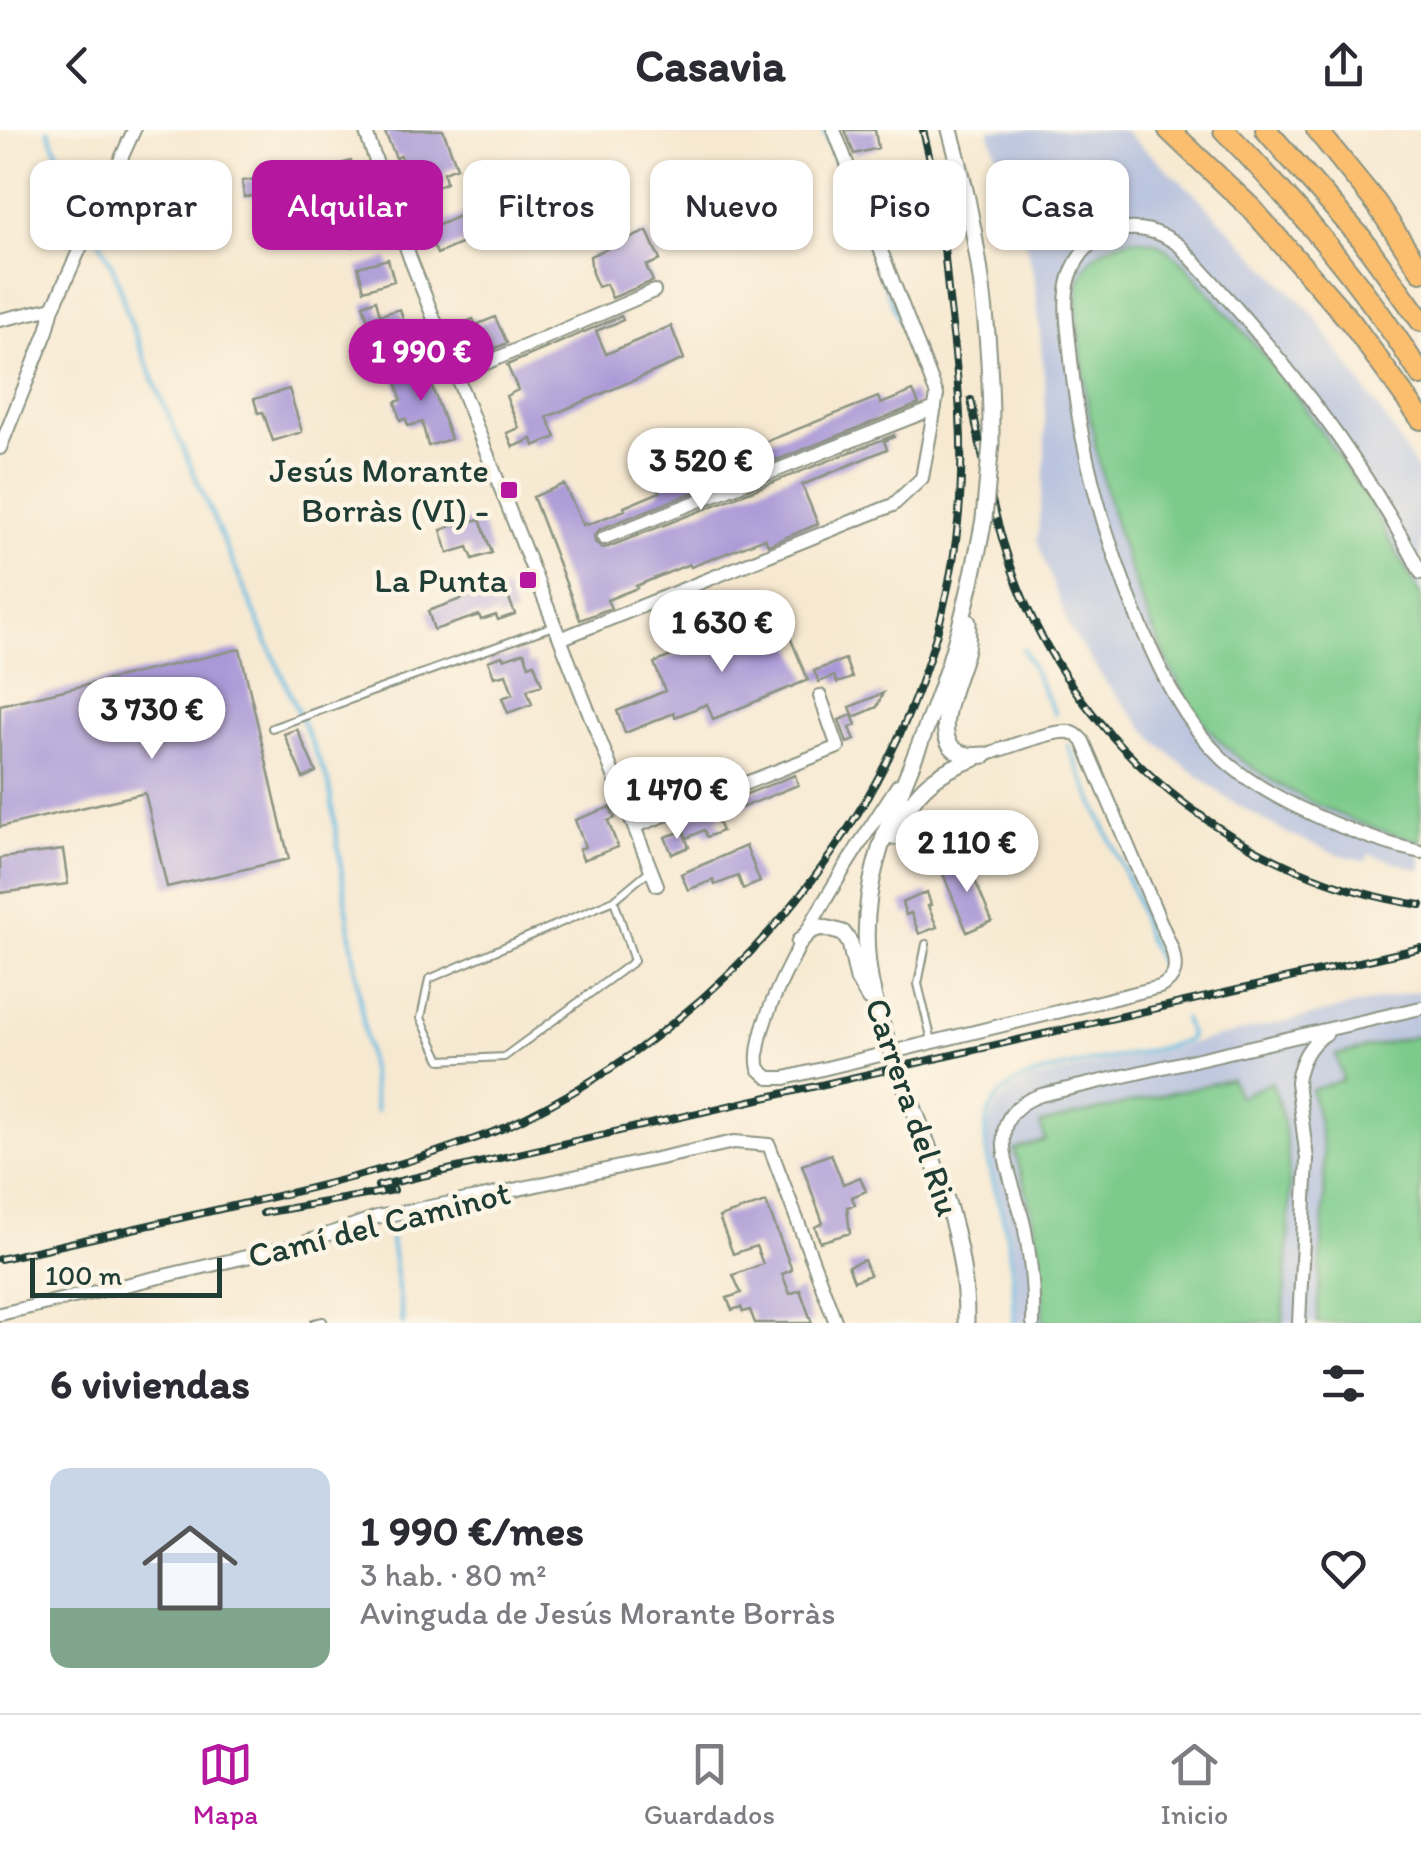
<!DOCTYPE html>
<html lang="es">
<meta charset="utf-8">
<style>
body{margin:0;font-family:Itim,sans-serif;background:#f7f7f7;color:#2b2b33;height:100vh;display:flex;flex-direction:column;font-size:38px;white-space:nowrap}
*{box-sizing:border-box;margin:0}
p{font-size:32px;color:#7c7c81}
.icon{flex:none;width:55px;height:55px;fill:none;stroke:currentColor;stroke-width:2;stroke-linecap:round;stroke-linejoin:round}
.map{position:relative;height:1193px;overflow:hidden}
.details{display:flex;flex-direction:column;background:#fff;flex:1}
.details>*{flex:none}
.guide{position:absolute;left:30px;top:30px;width:1362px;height:90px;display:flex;gap:20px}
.scale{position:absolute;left:30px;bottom:25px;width:192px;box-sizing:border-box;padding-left:10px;border:5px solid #1f3d34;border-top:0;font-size:28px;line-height:35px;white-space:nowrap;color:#1f3d34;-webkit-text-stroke:8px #fcf5e5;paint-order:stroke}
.price{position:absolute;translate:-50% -85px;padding:0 22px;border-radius:35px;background:#fff;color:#222;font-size:32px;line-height:65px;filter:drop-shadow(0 2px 5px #0008)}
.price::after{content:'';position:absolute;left:50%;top:60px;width:30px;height:22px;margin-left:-15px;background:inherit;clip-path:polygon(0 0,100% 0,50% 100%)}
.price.active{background:#b5179e;color:#fff}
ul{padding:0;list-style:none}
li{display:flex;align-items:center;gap:30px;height:250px;padding:0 50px}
li span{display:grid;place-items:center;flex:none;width:280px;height:200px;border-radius:20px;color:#555}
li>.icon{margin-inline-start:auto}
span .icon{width:120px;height:120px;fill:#fffc;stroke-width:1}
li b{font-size:42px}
h2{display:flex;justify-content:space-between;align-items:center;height:120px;padding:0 50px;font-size:42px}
.chip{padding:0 35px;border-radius:20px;background:#fff;box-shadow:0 2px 8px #0004;font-size:35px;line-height:90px}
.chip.active{background:#b5179e;color:#fff}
header{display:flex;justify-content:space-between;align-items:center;height:130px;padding:0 50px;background:#fff;font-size:45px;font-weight:800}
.tabs{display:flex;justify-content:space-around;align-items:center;height:140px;border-top:2px solid #e1e1e2;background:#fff;font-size:28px;color:#7c7c81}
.tabs a{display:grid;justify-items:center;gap:5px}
.tabs .active{color:#b5179e}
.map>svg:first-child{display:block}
.industrial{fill:#bac4de}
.green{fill:#7ccb8b;stroke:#4e8460;stroke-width:2.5}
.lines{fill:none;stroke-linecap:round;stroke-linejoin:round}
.stream{stroke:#66bbe2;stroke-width:4}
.building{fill:#aa99d7}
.service-casing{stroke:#8b9382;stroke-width:10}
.minor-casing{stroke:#8b9382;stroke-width:16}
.tertiary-casing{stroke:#8b9382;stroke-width:19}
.trunk-casing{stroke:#8b9382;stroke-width:24}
.service{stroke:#fff;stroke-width:6}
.minor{stroke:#fff;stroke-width:12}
.tertiary{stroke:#fff;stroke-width:15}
.trunk{stroke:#fbbe6e;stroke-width:20}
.rail-casing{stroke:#1f3d34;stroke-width:8}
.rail{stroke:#fcf5e5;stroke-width:4;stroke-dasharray:11;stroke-linecap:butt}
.tertiary-bridge-casing{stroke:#8b9382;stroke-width:19;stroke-linecap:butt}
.tertiary-bridge{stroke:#fff;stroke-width:15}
.poi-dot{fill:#b5179e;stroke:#fcf5e5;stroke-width:4}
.labels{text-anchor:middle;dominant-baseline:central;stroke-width:9;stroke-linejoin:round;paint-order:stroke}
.poi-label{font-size:35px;fill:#1f3d34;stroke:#fcf5e5;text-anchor:end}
.street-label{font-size:35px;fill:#1f3d34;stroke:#fcf5e5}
</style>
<header><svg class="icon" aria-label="back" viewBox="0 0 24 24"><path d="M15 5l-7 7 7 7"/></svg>Casavia<svg class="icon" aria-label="share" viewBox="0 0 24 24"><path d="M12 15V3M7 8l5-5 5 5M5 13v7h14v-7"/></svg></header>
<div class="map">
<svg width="1421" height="1193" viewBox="0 0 1421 1193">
<rect width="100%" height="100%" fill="#fcf5e5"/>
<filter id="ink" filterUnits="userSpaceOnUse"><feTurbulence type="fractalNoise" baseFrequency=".01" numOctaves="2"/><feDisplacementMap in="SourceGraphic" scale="20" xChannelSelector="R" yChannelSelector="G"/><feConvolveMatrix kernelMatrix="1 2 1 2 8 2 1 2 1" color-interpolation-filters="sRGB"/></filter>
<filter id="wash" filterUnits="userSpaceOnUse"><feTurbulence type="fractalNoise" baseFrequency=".0048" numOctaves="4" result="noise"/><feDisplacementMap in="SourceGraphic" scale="40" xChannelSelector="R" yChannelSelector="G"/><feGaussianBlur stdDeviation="2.25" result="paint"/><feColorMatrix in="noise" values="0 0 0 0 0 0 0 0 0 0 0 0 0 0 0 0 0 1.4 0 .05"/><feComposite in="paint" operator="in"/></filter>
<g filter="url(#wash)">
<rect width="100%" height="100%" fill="#f7e9d1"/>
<path class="industrial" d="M 989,0 L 1123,0 L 1194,63 L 1313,184 L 1393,300 L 1421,348 L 1421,740 L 1369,724 L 1366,731 L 1334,723 L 1290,705 L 1226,668 L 1159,615 L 1106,553 L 1070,500 L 1037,411 L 1045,330 L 1045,255 L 1034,143 Z
M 1421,860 L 1421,1193 L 1016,1193 L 1015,1145 L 1009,1101 L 989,1027 L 986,1007 L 987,997 L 996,977 L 1011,960 L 1031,950 Z"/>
<path class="green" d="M 1137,109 L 1157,113 L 1181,130 L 1268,230 L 1298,268 L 1364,364 L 1421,466 L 1421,711 C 1352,696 1255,653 1208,598 C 1184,569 1168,533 1153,499 C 1115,410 1090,316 1081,219 C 1078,195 1073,167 1082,144 C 1092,121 1113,111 1137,109 Z
M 1421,905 L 1421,1193 L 1317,1193 C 1320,1136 1327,1078 1323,1021 C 1321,1000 1316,980 1311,960 L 1343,950 L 1336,925 Z
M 1231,949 L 1239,967 L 1272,952 C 1300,1029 1287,1113 1283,1193 L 1043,1193 C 1045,1130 1033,1079 1014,1020 L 1045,1010 L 1040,994 Z"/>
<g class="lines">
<path class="stream" d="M 48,0 L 87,90
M 824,0 L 866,111 L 919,237
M 93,98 L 115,142 L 128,186 L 161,268 L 329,653 L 376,981
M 1023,519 L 1055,584
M 1068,615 L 1134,763 L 1146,805 L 1161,836
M 389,1096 L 403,1193
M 1014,1193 C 1015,1162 1012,1131 1006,1101 C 996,1048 954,974 1030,947 C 1081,930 1137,927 1188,910 L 1190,905 L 1184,889"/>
</g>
<g id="blocks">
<path class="building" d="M 384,0 L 443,0 L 457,37 L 444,42 L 446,53 L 433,58 L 435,63 L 418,70 L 401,26 L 396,28 Z
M 845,0 L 875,0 L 878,18 L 854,24 Z
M 351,31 L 357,43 L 320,54 L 316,41 Z
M 273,47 L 275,63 L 244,67 L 242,51 Z
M 140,62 L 141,76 L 136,77 L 136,80 L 118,82 L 117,65 Z
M 362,64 L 370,93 L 362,95 L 367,112 L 352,117 L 334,70 L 344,67 L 345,70 Z
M 488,64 L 492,74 L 470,83 L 479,106 L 437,124 L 427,100 L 469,82 L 466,74 Z
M 647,101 L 660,130 L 646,136 L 653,151 L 612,168 L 606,154 L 598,157 L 592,143 L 590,126 Z
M 388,129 L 394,151 L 364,160 L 358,137 Z
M 376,170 L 380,185 L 400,179 L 411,217 L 388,224 L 379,194 L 370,196 L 363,175 Z
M 621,186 L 623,190 L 596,201 L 606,224 L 671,196 L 684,229 L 547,287 L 556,307 L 534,316 L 532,309 L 513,317 L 507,303 L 519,298 L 506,266 L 518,260 L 507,235 Z
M 495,187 L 507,213 L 477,226 L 463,193 L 473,189 L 476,195 Z
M 424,235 L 451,309 L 428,316 L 422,292 L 408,296 L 406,289 L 400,290 L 395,272 L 401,270 L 394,244 Z
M 289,259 L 302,302 L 273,311 L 263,282 L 258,283 L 254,269 Z
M 913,261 L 919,274 L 600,399 L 594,406 L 595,412 L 602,418 L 608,417 L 894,305 L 894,307 L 884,311 L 887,319 L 802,355 L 818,394 L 768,415 L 765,408 L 691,437 L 689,434 L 636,456 L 637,458 L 607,470 L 611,478 L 580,490 L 533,367 L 564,354 L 583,395 L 586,393 L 587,395 L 625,380 L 624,377 L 660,362 L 657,355 L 878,267 L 881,274 Z
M 472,389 L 473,391 L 480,389 L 492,423 L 473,429 L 468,417 L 448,423 L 441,400 Z
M 505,458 L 515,484 L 498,490 L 496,485 L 481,490 L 479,485 L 434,500 L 428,481 L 480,462 L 482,467 Z
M 782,488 L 808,550 L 713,589 L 707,574 L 675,587 L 674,583 L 625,603 L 617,581 L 665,561 L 654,533 L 757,491 L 760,497 Z
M 240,519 L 289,729 L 167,757 L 145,663 L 0,697 L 0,575 Z
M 524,522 L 529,535 L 534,533 L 542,555 L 527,560 L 532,574 L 508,583 L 502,568 L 513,564 L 506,544 L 494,547 L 488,531 L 502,526 L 504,529 Z
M 845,529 L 852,548 L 837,553 L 834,546 L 819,552 L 814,541 Z
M 883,563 L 877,577 L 854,587 L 850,577 Z
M 852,585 L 856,595 L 850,598 L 855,610 L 847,613 L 839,590 Z
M 297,599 L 316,642 L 303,648 L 284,604 Z
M 684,630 L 689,641 L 663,651 L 664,654 L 648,660 L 642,646 Z
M 795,645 L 798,655 L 716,688 L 722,701 L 707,707 L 704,700 L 687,708 L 680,690 Z
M 610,677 L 615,688 L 608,691 L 618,717 L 583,730 L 579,719 L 585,717 L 575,690 Z
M 683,701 L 689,717 L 672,724 L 665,707 Z
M 746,716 L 760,752 L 743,759 L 738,746 L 715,755 L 713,750 L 688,760 L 681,744 Z
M 63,720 L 68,754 L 0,763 L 0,728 Z
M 966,729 L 992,791 L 967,802 L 941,739 Z
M 927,762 L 931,775 L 928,776 L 937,797 L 919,804 L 911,783 L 906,785 L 902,773 Z
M 831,1024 L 843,1054 L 860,1047 L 866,1061 L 852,1067 L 855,1075 L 847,1077 L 850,1103 L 820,1112 L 815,1097 L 823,1093 L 802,1035 Z
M 766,1072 L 792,1140 L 782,1144 L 790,1164 L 800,1160 L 812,1193 L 755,1193 L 750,1180 L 743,1182 L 741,1177 L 732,1180 L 727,1168 L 741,1163 L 733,1145 L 763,1134 L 756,1116 L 733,1124 L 719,1087 Z
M 864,1130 L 870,1145 L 854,1151 L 848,1136 Z"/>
</g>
</g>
<g filter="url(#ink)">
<use href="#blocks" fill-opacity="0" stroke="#8b9382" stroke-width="2.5"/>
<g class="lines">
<defs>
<path id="service" d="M 272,598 L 553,496
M 614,770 L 634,831 L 504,927 L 441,930 L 421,888 L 429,849 Z
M 614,770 L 650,740
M 926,814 L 918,854 L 932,911
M 314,1193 L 323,1191"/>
<path id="minor" d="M 365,0 L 410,128 L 657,755
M 0,190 L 53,178
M 456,246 L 654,161
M 0,318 L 47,201 L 53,178 L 134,0
M 604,408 L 935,278
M 1421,443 C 1358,320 1274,217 1180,116 C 1141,85 1086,96 1070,147 C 1062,172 1069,204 1071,230 C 1080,322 1105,409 1140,494 C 1161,543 1183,591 1223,629 C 1267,670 1362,709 1421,722
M 560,509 L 893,375 L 922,348 L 937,265 L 834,0
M 898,655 C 865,705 744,884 759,939 L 769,948 L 785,948 L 1160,857 C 1177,848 1177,837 1172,819 L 1083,611 C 1077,605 1077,604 1069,602 C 1052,600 1003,619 985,625
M 634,697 L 838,617 L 820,566
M 0,1184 L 298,1115 L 377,1087 L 482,1067 L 734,1012 L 769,1015 L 836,1193
M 1033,1193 C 1034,1161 1031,1131 1025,1100 C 1020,1070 996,1022 1006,994 C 1012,978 1026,970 1041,965 L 1421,878
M 1299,1193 L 1307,1029 L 1297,952 C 1300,931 1308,914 1327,903"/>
<path id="tertiary" d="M 950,0 C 979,102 992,207 991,313
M 968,492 C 968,502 968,513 965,523 C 955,558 917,632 985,625
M 893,707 C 912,664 930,644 974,629
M 799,812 L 810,801 L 821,797 L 843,803 L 850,813 L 858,849 L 869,868
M 887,910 C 837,776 887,703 933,580 C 957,517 972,455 984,389
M 907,961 C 936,1037 967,1110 966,1193"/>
<path id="trunk" d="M 1169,0 L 1252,79 L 1351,192 L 1421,289
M 1224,0 C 1297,75 1365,156 1421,245
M 1266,0 L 1362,109 L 1421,191
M 1317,0 L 1376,73 L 1421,141"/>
</defs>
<use href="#service" class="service-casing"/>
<use href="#minor" class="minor-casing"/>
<use href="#tertiary" class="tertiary-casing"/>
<use href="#trunk" class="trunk-casing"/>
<use href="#service" class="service"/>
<use href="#minor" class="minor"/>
<use href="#tertiary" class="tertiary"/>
<use href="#trunk" class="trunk"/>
<defs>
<path id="rail" d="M 971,270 C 985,339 997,410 1026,475 C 1097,632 1249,750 1421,775
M 378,1056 L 1421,818
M 263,1083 L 394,1060
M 0,1129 C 84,1110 167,1091 251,1072 C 321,1056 390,1039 457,1015 C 473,1009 490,1004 506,997 C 745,886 935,651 959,383 C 965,314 958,246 950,178 C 946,144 944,109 939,76 C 935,50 929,25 923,0"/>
</defs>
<use href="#rail" class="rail-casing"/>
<use href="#rail" class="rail"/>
<defs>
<path id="tertiary-bridge" d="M 984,389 L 991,313
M 887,910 L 907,961"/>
</defs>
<use href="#tertiary-bridge" class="tertiary-bridge-casing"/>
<use href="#tertiary-bridge" class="tertiary-bridge"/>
</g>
</g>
<g class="poi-dot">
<rect x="499" y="350" width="20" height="20" rx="5"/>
<rect x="518" y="440" width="20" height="20" rx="5"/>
</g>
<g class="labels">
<g class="poi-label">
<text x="489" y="340">Jesús Morante<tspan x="489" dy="40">Borràs (VI) -</tspan></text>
<text x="508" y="450">La Punta</text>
</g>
<g class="street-label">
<text transform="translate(913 977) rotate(71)">Carrera del Riu</text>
<text transform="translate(379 1094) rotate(-14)">Camí del Caminot</text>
</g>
</g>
</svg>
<div class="scale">100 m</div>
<b class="price active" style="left:421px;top:274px">1 990 €</b>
<b class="price" style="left:701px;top:383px">3 520 €</b>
<b class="price" style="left:722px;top:545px">1 630 €</b>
<b class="price" style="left:152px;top:632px">3 730 €</b>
<b class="price" style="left:677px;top:712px">1 470 €</b>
<b class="price" style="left:967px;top:765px">2 110 €</b>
<div class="guide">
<a class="chip">Comprar</a>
<a class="chip active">Alquilar</a>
<a class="chip">Filtros</a>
<a class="chip">Nuevo</a>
<a class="chip">Piso</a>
<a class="chip">Casa</a>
</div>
</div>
<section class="details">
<h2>6 viviendas<svg class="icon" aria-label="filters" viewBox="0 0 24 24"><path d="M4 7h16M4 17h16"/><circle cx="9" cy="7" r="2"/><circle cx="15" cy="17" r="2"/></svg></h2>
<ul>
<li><span style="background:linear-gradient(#c9d6e8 70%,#7fa58c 0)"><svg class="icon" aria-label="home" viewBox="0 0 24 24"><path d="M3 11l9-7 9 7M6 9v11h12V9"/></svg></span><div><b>1 990 €/mes</b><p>3 hab. · 80 m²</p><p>Avinguda de Jesús Morante Borràs</p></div><svg class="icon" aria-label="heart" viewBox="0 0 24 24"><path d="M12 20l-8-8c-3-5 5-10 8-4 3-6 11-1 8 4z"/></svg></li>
</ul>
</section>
<nav class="tabs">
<a class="active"><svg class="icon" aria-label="map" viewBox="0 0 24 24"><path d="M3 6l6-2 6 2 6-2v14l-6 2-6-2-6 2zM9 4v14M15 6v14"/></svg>Mapa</a>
<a><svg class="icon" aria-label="saved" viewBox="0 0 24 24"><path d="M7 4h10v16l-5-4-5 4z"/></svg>Guardados</a>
<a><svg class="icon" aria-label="home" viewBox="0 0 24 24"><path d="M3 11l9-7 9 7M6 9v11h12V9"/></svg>Inicio</a>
</nav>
